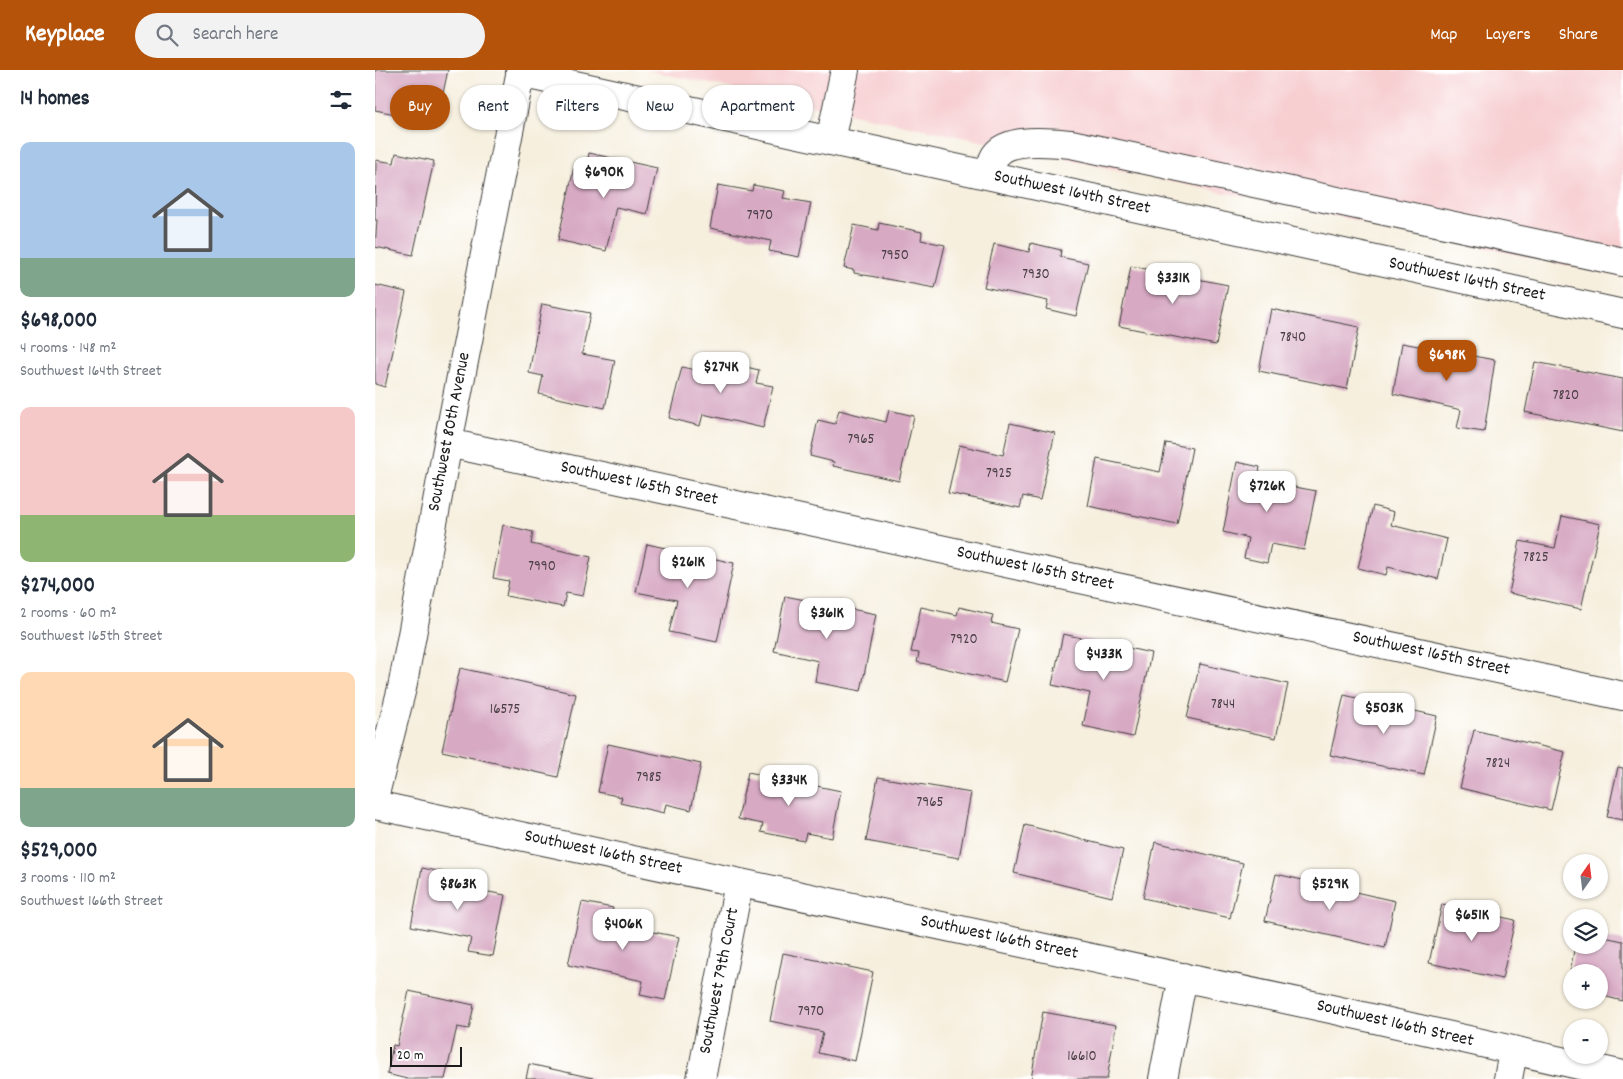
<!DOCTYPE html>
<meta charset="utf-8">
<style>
body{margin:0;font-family:Dekko,sans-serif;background:#f2f2f3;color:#1f2937;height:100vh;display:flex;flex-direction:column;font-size:19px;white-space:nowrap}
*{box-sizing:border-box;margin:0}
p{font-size:16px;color:#747a83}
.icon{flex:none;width:28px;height:28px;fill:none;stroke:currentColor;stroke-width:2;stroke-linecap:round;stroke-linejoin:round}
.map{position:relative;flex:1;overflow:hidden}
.sheet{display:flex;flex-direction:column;background:#fff;width:375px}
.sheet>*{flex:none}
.top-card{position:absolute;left:15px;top:15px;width:475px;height:45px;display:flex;gap:10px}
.needle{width:32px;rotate:14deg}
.buttons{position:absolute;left:1188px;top:784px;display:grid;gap:10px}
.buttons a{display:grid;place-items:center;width:45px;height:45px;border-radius:50%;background:#fff;box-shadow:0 1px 4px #0004;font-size:25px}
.scale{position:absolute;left:15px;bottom:12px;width:72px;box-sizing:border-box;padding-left:5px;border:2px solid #1c1c1c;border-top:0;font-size:14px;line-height:18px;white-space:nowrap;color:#1c1c1c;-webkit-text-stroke:4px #fff;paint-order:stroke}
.price{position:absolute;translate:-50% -42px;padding:0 11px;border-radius:10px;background:#fff;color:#222;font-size:16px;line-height:32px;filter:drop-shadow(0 1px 2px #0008)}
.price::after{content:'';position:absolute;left:50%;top:30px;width:15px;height:11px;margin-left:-8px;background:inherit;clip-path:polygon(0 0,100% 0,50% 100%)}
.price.active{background:#b45309;color:#fff}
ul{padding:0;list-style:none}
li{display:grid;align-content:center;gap:10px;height:265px;padding:0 20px}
li span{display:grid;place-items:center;height:155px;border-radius:10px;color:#555}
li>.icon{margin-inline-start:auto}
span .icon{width:90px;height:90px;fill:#fffc;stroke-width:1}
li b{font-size:21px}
h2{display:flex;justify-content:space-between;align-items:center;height:60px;padding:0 20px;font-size:21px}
.chip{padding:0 18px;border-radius:22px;background:#fff;box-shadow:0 1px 4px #0004;font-size:18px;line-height:45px}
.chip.active{background:#b45309;color:#fff}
header{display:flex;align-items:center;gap:30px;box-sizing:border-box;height:70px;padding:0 25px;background:#b45309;color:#fff}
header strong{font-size:24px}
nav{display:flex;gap:28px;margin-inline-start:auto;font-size:18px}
.search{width:350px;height:45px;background:#f2f2f3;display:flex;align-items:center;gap:12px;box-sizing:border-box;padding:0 18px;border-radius:28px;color:#747a83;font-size:19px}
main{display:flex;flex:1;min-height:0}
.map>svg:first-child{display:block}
.built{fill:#f7cfd1}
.building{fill:#d7a9c3}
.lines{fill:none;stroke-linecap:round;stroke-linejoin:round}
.minor-casing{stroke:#3d3c39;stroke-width:30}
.minor{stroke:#fff;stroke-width:28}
.labels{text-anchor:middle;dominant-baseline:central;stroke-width:4;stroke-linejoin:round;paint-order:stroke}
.number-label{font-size:15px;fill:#4b3f46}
.street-label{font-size:18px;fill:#1c1c1c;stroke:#fff}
</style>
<header>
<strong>Keyplace</strong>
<div class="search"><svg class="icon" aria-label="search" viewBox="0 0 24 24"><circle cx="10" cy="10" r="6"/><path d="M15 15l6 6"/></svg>Search here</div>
<nav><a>Map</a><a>Layers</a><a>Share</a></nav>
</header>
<main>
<section class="sheet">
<h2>14 homes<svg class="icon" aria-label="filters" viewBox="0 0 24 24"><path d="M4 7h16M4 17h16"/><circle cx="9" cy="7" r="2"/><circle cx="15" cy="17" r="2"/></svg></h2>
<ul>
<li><span style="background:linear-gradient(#a9c7e8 75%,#7fa58c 0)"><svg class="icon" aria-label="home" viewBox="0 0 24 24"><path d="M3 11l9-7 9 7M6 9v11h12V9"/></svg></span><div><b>$698,000</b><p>4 rooms · 148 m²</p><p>Southwest 164th Street</p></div></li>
<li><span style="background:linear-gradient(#f6c9c9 70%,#8fb573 0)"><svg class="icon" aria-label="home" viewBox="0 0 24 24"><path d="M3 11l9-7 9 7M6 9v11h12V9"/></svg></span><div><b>$274,000</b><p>2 rooms · 60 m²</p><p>Southwest 165th Street</p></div></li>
<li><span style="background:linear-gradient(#ffd9b3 75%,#7fa58c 0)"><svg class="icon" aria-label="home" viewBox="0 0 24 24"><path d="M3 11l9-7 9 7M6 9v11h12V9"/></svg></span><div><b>$529,000</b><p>3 rooms · 110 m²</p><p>Southwest 166th Street</p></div></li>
</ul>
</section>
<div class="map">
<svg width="1248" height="1009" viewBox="0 0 1248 1009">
<rect width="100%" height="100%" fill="#fff"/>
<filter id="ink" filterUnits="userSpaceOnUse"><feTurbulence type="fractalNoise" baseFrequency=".02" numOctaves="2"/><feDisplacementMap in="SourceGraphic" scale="10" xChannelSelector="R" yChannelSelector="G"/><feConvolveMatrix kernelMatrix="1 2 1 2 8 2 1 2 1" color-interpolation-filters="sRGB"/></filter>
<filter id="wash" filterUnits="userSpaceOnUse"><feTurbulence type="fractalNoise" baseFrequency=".0096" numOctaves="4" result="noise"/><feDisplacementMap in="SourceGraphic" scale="20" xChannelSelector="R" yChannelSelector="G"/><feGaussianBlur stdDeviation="1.12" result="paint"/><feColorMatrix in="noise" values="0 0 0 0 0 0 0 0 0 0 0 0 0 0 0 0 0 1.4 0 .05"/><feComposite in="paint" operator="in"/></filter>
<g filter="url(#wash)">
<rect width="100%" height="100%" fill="#f6efde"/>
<path class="built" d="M 270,0 L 1248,0 L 1248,207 Z"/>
<g id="blocks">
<path class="building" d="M 0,0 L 73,0 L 67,28 L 61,27 L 56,51 L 0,40 Z
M 21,83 L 59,91 L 38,185 L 0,177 L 2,150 L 0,150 L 1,90 L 19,93 Z
M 214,83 L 282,98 L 272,144 L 241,137 L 231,181 L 183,170 L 199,98 L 211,100 Z
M 343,115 L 377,121 L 378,115 L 410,121 L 408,128 L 436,133 L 424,187 L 394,181 L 396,171 L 335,158 Z
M 504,153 L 547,162 L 546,170 L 570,175 L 560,218 L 479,203 L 479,200 L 469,198 L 479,155 L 503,160 Z
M 656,173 L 686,180 L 685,187 L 713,193 L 701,246 L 671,239 L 673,231 L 609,217 L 619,174 L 654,182 Z
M 756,196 L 853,215 L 841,275 L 744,256 Z
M 0,215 L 31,222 L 10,317 L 0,314 Z
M 167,234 L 215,243 L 207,284 L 240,290 L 230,338 L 164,324 L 168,306 L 154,303 Z
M 896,239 L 984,257 L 972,319 L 884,301 Z
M 1027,273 L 1120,290 L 1109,362 L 1082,358 L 1086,340 L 1018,324 Z
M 328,287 L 384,300 L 381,313 L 398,316 L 388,358 L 328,344 L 325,356 L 294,348 L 307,297 L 325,301 Z
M 1160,292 L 1248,309 L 1248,362 L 1150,342 Z
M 464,340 L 511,352 L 514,340 L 539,346 L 524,411 L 458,396 L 459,392 L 435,386 L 443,350 L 460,354 Z
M 635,353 L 680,363 L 665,430 L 648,426 L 645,438 L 573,423 L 584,375 L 628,385 Z
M 791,373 L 817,378 L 802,454 L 713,436 L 722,389 L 785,402 Z
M 862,392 L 885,397 L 883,410 L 941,421 L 929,480 L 896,474 L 892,493 L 869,488 L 873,468 L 848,462 Z
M 998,436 L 1019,442 L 1016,455 L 1072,469 L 1063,509 L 1013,497 L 1011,505 L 983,498 Z
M 1187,446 L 1225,454 L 1206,539 L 1134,523 L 1145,471 L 1180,478 Z
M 128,455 L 158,462 L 156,474 L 216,487 L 208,526 L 191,523 L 188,537 L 131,526 L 134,511 L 118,508 Z
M 272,474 L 359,493 L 342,572 L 294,562 L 302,530 L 261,522 Z
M 410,526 L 501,544 L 486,621 L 440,612 L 443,591 L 399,581 Z
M 546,537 L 582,545 L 584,537 L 618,545 L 616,553 L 643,559 L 630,612 L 542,592 L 544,583 L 536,582 Z
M 688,564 L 776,583 L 758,667 L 708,656 L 715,623 L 677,615 Z
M 825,594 L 913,614 L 901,668 L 812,648 Z
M 85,598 L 201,624 L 183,707 L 67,681 Z
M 969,625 L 1062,646 L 1049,705 L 955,685 Z
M 1099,660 L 1190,682 L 1176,740 L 1085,718 Z
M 233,674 L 326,694 L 316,740 L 291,734 L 289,743 L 245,733 L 247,727 L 223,722 Z
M 1243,697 L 1248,698 L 1248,750 L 1232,747 Z
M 373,702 L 466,721 L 457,768 L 431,763 L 429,771 L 386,762 L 388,754 L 363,749 Z
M 503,707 L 596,723 L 584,788 L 491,771 Z
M 650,755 L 748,780 L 737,827 L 639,803 Z
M 780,772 L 868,793 L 855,848 L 768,828 Z
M 47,798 L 83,805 L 81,816 L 130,825 L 118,886 L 93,882 L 96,868 L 36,856 Z
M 901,804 L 1020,831 L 1010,878 L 890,851 Z
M 207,832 L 238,838 L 234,859 L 272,867 L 273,861 L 304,867 L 290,930 L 265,925 L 268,911 L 193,895 Z
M 1067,834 L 1140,850 L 1127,909 L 1054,893 Z
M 1224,866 L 1248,871 L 1248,931 L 1224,925 L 1224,902 L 1196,902 L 1196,919 L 1192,918 L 1200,875 L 1224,875 Z
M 408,883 L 498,902 L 480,991 L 443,983 L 448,962 L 395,951 Z
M 34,921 L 99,935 L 94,959 L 82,957 L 70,1009 L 32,1009 L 12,1004 L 18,975 L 22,976 Z
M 668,942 L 741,955 L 732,1009 L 656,1009 Z
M 154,994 L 218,1008 L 218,1009 L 151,1009 Z"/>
</g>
</g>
<g filter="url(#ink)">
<use href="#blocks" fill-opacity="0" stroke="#3d3c39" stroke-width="1"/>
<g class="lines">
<defs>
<path id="minor" d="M 145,3 L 1248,244
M 455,71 L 470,0
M 613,105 C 615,99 617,91 620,86 C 633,67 676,72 696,74 L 1248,192
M 73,373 L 1248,626
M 0,724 L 27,618 L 73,373 L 146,0
M 0,735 L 956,939 L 1248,1005
M 326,1009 L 364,813
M 788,1009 L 808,907
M 1133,1009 L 1138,982"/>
</defs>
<use href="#minor" class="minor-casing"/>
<use href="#minor" class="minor"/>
</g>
</g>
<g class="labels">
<g class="number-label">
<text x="385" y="146">7970</text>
<text x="520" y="186">7950</text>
<text x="661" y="205">7930</text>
<text x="918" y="268">7840</text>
<text x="1191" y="326">7820</text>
<text x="486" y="370">7965</text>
<text x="624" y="404">7925</text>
<text x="1161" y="488">7825</text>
<text x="167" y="497">7990</text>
<text x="589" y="570">7920</text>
<text x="848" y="635">7844</text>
<text x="130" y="640">16575</text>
<text x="1123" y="694">7824</text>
<text x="274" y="708">7985</text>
<text x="555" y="733">7965</text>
<text x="436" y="942">7970</text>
<text x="707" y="987">16610</text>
</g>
<g class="street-label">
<text transform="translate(697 123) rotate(12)">Southwest 164th Street</text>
<text transform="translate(1092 210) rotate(12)">Southwest 164th Street</text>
<text transform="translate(75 362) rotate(-79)">Southwest 80th Avenue</text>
<text transform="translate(264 414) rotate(12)">Southwest 165th Street</text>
<text transform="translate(660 499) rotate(12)">Southwest 165th Street</text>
<text transform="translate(1056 584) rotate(12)">Southwest 165th Street</text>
<text transform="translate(228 783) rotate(12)">Southwest 166th Street</text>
<text transform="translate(624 868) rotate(12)">Southwest 166th Street</text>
<text transform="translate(345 911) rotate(-79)">Southwest 79th Court</text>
<text transform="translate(1020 954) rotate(13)">Southwest 166th Street</text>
</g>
</g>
</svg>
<div class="buttons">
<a><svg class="needle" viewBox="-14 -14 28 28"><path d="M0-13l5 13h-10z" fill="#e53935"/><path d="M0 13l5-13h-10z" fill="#747a83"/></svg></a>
<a><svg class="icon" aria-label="layers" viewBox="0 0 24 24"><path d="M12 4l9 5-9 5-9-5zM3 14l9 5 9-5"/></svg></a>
<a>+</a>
<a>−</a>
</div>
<div class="scale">20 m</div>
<b class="price" style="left:229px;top:129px">$690K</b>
<b class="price" style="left:798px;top:235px">$331K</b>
<b class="price active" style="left:1072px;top:312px">$698K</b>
<b class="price" style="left:346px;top:324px">$274K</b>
<b class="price" style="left:892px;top:443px">$726K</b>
<b class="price" style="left:313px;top:519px">$261K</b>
<b class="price" style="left:452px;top:570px">$361K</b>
<b class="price" style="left:729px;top:611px">$433K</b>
<b class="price" style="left:1009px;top:665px">$503K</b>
<b class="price" style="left:414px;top:737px">$334K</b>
<b class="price" style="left:83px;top:841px">$863K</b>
<b class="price" style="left:955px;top:841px">$529K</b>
<b class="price" style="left:1097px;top:872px">$651K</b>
<b class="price" style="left:248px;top:881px">$406K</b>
<div class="top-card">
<a class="chip active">Buy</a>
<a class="chip">Rent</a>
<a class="chip">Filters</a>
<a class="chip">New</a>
<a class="chip">Apartment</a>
</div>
</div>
</main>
